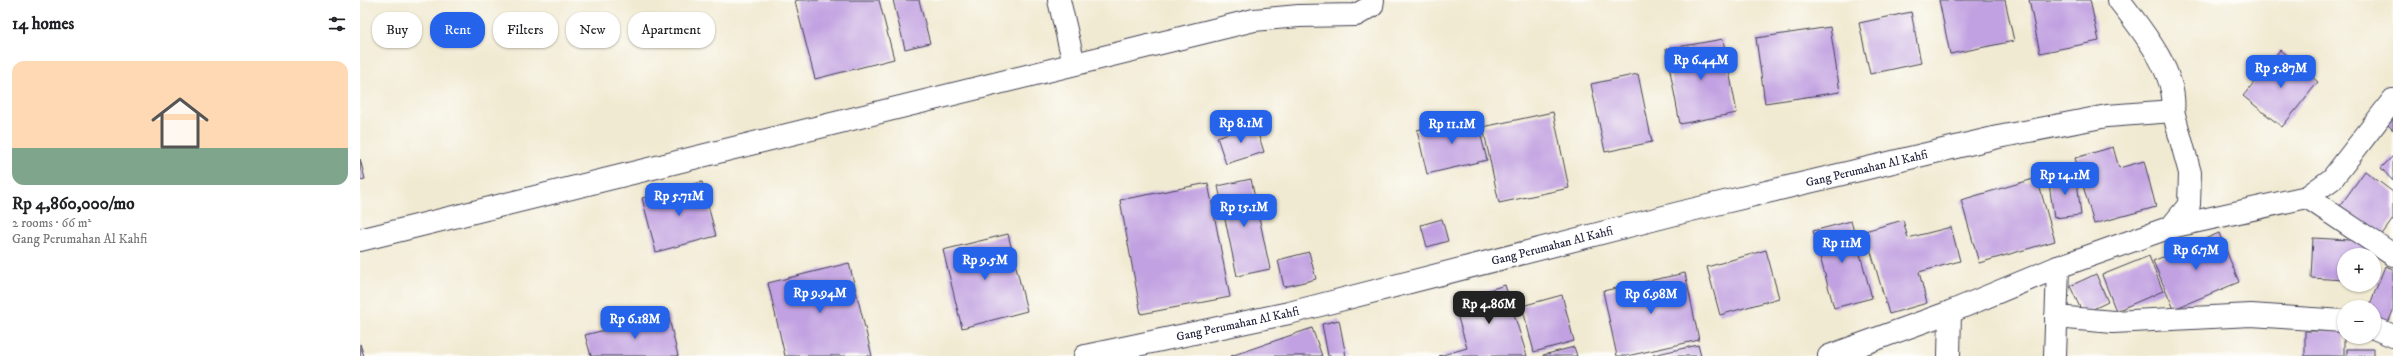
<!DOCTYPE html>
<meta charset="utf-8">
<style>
body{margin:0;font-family:"IM FELL DW Pica",serif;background:#f6f6f6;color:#202124;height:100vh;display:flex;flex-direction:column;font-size:15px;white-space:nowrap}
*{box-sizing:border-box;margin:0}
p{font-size:13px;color:#757577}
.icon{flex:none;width:22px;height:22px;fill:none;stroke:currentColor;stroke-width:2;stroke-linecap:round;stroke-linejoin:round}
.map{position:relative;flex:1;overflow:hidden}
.side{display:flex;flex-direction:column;background:#fff;width:360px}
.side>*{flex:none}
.hud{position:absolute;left:12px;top:12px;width:380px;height:36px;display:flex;gap:8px}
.buttons{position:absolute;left:1977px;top:248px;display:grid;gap:8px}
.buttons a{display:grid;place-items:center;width:44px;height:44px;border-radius:50%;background:#fff;box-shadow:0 1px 3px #0004;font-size:20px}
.price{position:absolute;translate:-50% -34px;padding:0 9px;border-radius:8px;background:#2563eb;color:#fff;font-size:13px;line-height:26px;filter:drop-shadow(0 1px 2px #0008)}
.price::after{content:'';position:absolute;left:50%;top:24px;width:12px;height:9px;margin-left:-6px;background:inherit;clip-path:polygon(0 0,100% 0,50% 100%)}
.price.current{background:#222;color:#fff}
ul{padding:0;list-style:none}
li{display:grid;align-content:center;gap:8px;height:212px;padding:0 12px}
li+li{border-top:1px solid #e0e0e0}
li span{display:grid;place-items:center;height:124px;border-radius:12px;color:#555}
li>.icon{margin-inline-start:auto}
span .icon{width:72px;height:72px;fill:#fffc;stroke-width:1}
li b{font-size:17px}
h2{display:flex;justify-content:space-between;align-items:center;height:48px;padding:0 12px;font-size:17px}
.pill{padding:0 14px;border-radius:16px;background:#fff;box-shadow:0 1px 3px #0004;font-size:14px;line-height:36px}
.pill.current{background:#2563eb;color:#fff}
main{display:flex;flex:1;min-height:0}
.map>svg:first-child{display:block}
.building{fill:#c1a1e1}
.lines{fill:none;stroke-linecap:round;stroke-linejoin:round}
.minor-casing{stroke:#414052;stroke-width:24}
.minor{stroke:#fff;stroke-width:22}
.labels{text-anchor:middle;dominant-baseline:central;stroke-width:4;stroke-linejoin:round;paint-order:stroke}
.street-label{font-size:12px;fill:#22223b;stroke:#fdfcf7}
</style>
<main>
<section class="side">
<h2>14 homes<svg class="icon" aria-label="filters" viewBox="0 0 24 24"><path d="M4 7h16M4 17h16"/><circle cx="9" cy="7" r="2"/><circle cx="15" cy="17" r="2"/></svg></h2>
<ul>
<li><span style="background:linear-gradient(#ffd9b3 70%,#7fa58c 0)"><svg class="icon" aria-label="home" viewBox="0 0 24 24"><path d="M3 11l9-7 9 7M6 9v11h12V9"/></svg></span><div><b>Rp 4,860,000/mo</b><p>2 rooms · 66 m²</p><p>Gang Perumahan Al Kahfi</p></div></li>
</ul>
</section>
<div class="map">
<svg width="2033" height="356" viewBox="0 0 2033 356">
<rect width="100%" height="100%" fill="#fdfcf7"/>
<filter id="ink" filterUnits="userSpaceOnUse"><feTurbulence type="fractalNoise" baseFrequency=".025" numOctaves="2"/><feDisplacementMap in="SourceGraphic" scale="8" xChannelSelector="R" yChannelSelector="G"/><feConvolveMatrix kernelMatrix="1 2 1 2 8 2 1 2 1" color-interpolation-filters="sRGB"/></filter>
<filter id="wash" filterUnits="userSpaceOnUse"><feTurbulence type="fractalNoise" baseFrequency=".012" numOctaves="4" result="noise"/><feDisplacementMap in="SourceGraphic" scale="16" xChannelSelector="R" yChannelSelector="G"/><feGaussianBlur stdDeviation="0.9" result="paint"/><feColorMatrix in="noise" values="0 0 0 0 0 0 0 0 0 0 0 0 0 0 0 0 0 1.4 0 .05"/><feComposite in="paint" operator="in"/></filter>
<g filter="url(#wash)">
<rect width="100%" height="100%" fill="#f1ead2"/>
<g id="blocks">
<path class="building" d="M 439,0 L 519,0 L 534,59 L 455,79 L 435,1 Z
M 533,0 L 559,0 L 570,43 L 545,49 Z
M 1579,0 L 1645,0 L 1654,41 L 1590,54 Z
M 1669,0 L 1730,0 L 1739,41 L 1680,53 Z
M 1551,12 L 1561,63 L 1510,74 L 1499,23 Z
M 1470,27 L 1480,92 L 1405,103 L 1396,38 Z
M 1363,39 L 1377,113 L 1320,124 L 1306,49 Z
M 1920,50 L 1958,82 L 1922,127 L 1883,96 Z
M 1278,74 L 1292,142 L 1245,152 L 1231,84 Z
M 2033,107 L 2033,130 L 2022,119 Z
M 1193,112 L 1209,188 L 1139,203 L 1123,127 Z
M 1116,116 L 1127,160 L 1067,174 L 1057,130 Z
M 895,124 L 904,152 L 866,164 L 857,137 Z
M 1753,147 L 1759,168 L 1784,161 L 1796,207 L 1734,224 L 1715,158 Z
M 2033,156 L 2033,181 L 2021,168 Z
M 0,159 L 5,179 L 0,180 Z
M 2005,171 L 2033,192 L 2033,219 L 2018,240 L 1977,210 Z
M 1716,173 L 1721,215 L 1694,218 L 1688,177 Z
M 1677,178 L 1695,241 L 1619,263 L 1601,200 Z
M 891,179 L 910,269 L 877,276 L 858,186 Z
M 342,182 L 356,236 L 296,252 L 282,198 Z
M 848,183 L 870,297 L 781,314 L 760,200 Z
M 1082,219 L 1088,241 L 1067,247 L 1061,225 Z
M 1543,220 L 1548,238 L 1591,227 L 1600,261 L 1559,272 L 1567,303 L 1529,314 L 1505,231 Z
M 1491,221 L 1512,298 L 1474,308 L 1453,231 Z
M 1859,233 L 1879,282 L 1814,309 L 1793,261 Z
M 648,234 L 667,311 L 602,328 L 583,250 Z
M 1953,238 L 2007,241 L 2006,255 L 1984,255 L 1984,280 L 1951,278 Z
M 1406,250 L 1419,298 L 1360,315 L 1347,267 Z
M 949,252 L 956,279 L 924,287 L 918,260 Z
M 1789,256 L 1803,291 L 1756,311 L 1742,275 Z
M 489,263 L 512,356 L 425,356 L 408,283 Z
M 2025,266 L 2033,269 L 2033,311 L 2028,323 L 2014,318 L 2014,307 L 2009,307 Z
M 1325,273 L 1339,340 L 1267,356 L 1257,356 L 1243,291 Z
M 1736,274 L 1748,302 L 1723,314 L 1710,286 Z
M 1145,285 L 1167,356 L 1079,356 L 1107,348 L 1093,301 Z
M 1202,295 L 1214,341 L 1174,352 L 1162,306 Z
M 308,314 L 318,356 L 231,356 L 225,335 Z
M 979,320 L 986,356 L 968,356 L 962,324 Z
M 952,328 L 962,356 L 871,356 Z
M 1945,331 L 1984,331 L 1984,356 L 1945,356 Z
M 0,344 L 4,356 L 0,356 Z
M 1338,345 L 1341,356 L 1293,356 L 1293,355 Z
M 1214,347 L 1217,356 L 1183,356 L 1183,355 Z
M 1987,349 L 2014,349 L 2014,356 L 1987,356 Z"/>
</g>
</g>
<g filter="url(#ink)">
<use href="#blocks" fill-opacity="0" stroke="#414052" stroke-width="1"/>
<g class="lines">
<defs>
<g id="minor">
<path d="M 699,0 L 714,64"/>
<path d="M 1759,0 C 1781,29 1818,73 1813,111"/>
<path d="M 1947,197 L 2033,255"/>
<path d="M 1811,227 L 1947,197 L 1972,179 L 2033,100"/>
<path d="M 0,240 L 894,20 L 939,16 L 996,15 L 1012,6 L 1013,0"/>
<path d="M 1696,317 L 1753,322 L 1891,315 L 1984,321"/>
<path d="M 2014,328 L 2033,336"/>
<path id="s1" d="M 725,356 L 929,313 L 1331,210 L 1638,137 L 1747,116 L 1813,111 L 1830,173 L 1829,205 L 1811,227 L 1698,267 L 1590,312 L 1469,356"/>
<path d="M 1589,356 L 1590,312"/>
<path d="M 1695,356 L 1698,267"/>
</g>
</defs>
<use href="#minor" class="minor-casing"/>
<use href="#minor" class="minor"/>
</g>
</g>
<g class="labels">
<g class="street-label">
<text stroke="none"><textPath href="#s1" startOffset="804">Gang Perumahan Al Kahfi</textPath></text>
<text stroke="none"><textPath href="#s1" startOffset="480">Gang Perumahan Al Kahfi</textPath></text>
<text stroke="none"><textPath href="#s1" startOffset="156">Gang Perumahan Al Kahfi</textPath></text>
</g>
</g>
</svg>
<div class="buttons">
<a>+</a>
<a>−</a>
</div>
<b class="price" style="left:1341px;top:81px">Rp 6.44M</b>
<b class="price" style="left:1921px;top:89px">Rp 5.87M</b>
<b class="price" style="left:881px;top:144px">Rp 8.1M</b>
<b class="price" style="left:1092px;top:145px">Rp 11.1M</b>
<b class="price" style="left:1705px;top:196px">Rp 14.1M</b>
<b class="price" style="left:319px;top:217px">Rp 5.71M</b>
<b class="price" style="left:884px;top:228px">Rp 15.1M</b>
<b class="price" style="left:1482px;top:264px">Rp 11M</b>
<b class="price" style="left:1836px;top:271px">Rp 6.7M</b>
<b class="price" style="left:625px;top:281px">Rp 9.5M</b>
<b class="price" style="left:460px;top:314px">Rp 9.94M</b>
<b class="price" style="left:1291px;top:315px">Rp 6.98M</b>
<b class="price current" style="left:1129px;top:325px">Rp 4.86M</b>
<b class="price" style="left:275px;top:340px">Rp 6.18M</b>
<div class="hud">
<a class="pill">Buy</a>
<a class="pill current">Rent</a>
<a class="pill">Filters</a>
<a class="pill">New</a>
<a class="pill">Apartment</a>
</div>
</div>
</main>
